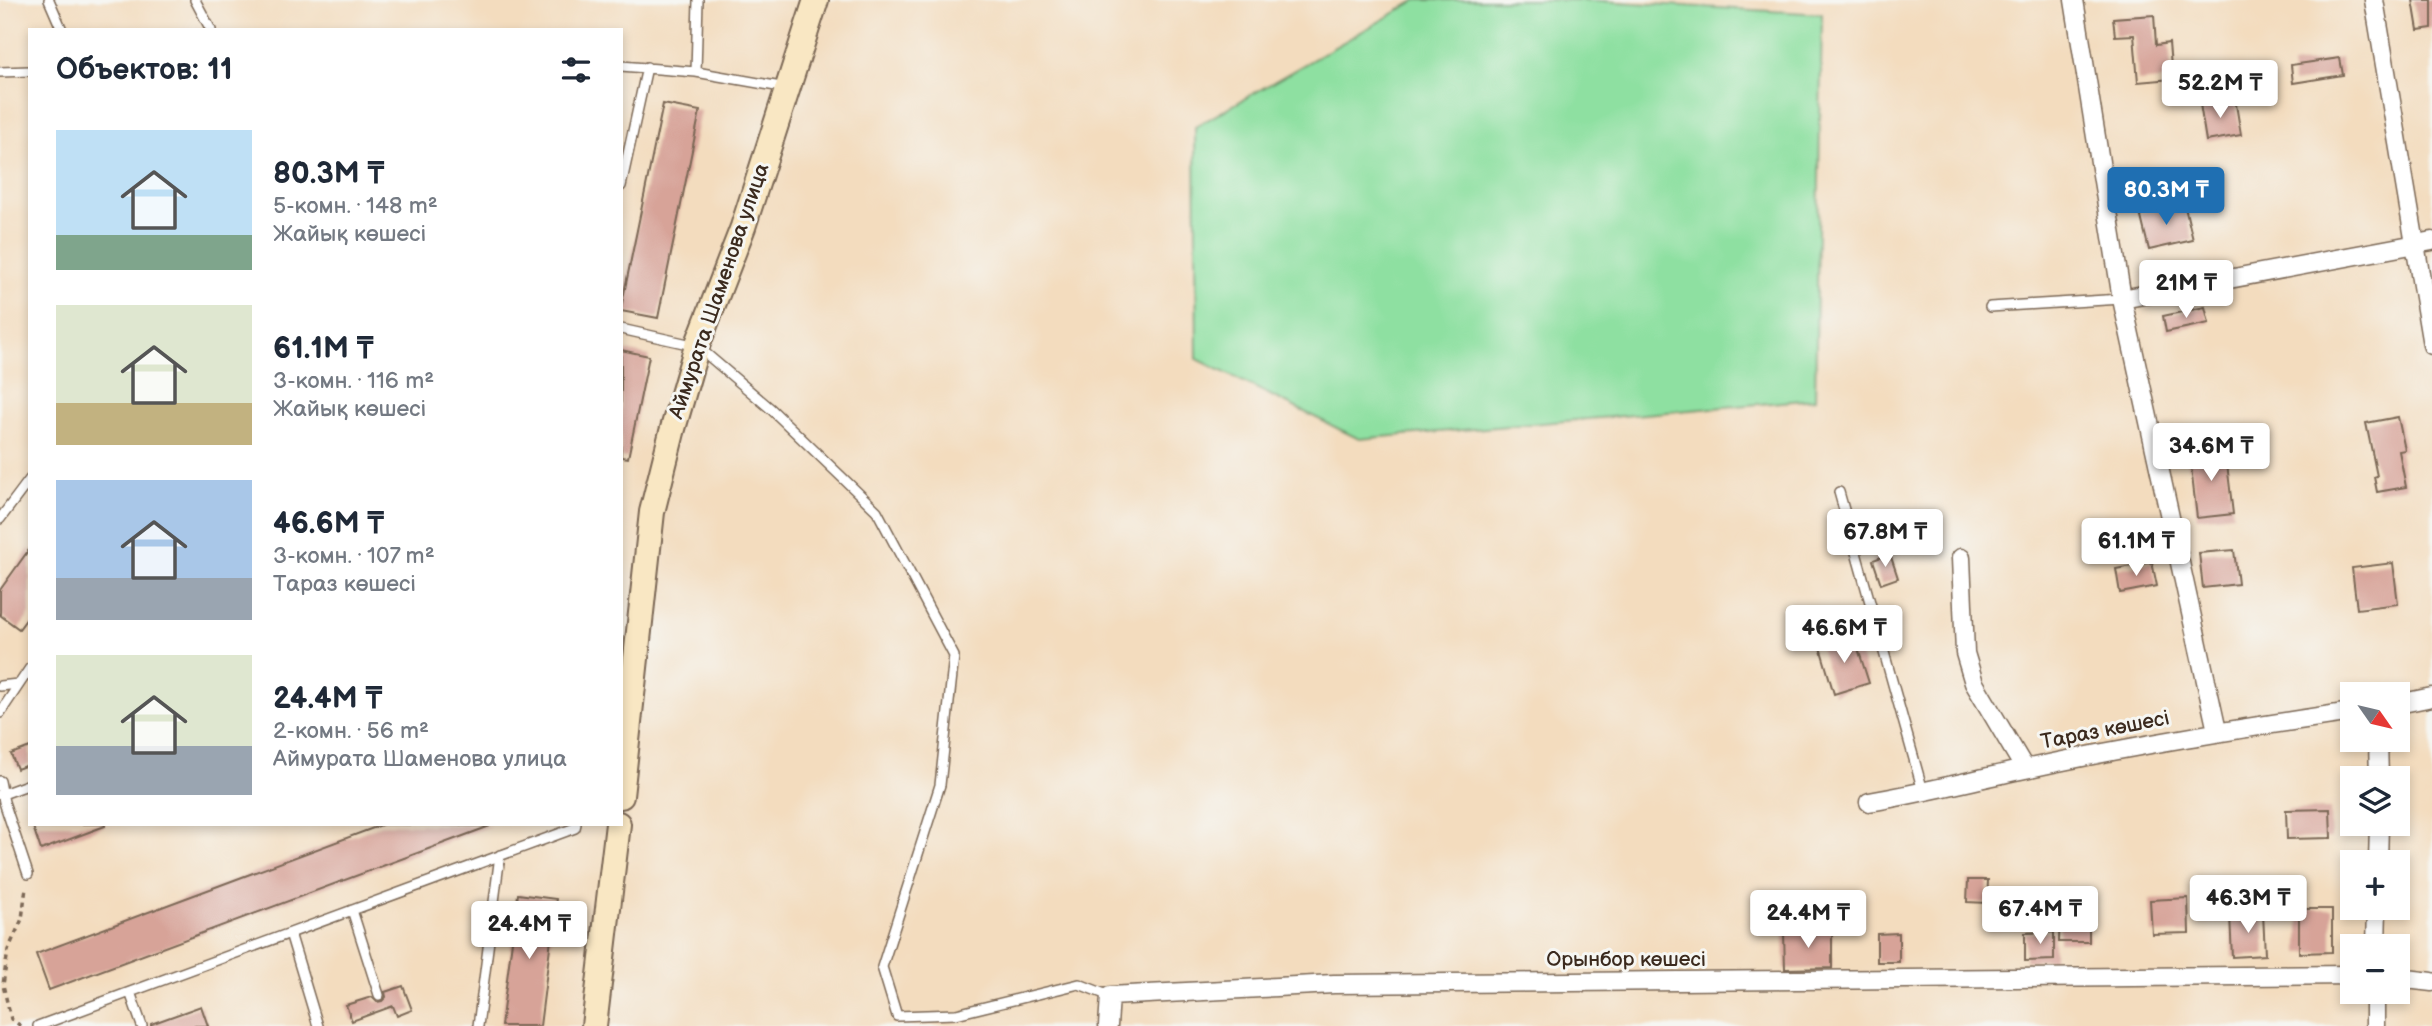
<!DOCTYPE html>
<html lang="ru">
<meta charset="utf-8">
<style>
body{margin:0;font-family:"Balsamiq Sans",sans-serif;background:#f2f2f3;color:#1f2937;height:100vh;display:flex;flex-direction:column;font-size:26px;white-space:nowrap}
*{box-sizing:border-box;margin:0}
p{font-size:23px;color:#747a83}
.icon{flex:none;width:38px;height:38px;fill:none;stroke:currentColor;stroke-width:2;stroke-linecap:round;stroke-linejoin:round}
.map{position:relative;flex:1;overflow:hidden}
.details{position:absolute;left:28px;top:28px;width:595px;height:798px;display:flex;flex-direction:column;background:#fff;border-radius:0px;box-shadow:0 4px 10px #0003}
.details>*{flex:none}
.needle{width:46px;rotate:124deg}
.controls{position:absolute;left:2340px;top:682px;display:grid;gap:14px}
.controls a{display:grid;place-items:center;width:70px;height:70px;border-radius:0px;background:#fff;box-shadow:0 4px 10px #0003;font-size:35px}
.price{position:absolute;translate:-50% -60px;padding:0 16px;border-radius:7px;background:#fff;color:#222;font-size:23px;line-height:46px;filter:drop-shadow(0 2px 4px #0008)}
.price::after{content:'';position:absolute;left:50%;top:42px;width:21px;height:16px;margin-left:-10px;background:inherit;clip-path:polygon(0 0,100% 0,50% 100%)}
.price.current{background:#1f6fb2;color:#fff}
ul{padding:0;list-style:none}
li{display:flex;align-items:center;gap:21px;height:175px;padding:0 28px}
li span{display:grid;place-items:center;flex:none;width:196px;height:140px;border-radius:0px;color:#555}
li>.icon{margin-inline-start:auto}
span .icon{width:84px;height:84px;fill:#fffc;stroke-width:1}
li b{font-size:30px}
h2{display:flex;justify-content:space-between;align-items:center;height:84px;padding:0 28px;font-size:30px}
.map>svg:first-child{display:block}
.green{fill:#8ee0a1;stroke:#648560;stroke-width:2}
.building{fill:#d7a398}
.lines{fill:none;stroke-linecap:round;stroke-linejoin:round}
.lane-casing{stroke:#7b6856;stroke-width:12}
.street-casing{stroke:#7b6856;stroke-width:21}
.secondary-casing{stroke:#7b6856;stroke-width:28}
.path{stroke:#7b6856;stroke-width:3.5;stroke-dasharray:5 5;stroke-linecap:butt}
.lane{stroke:#fff;stroke-width:9}
.street{stroke:#fff;stroke-width:18}
.secondary{stroke:#f9e7c3;stroke-width:24}
.labels{text-anchor:middle;dominant-baseline:central;stroke-width:6;stroke-linejoin:round;paint-order:stroke}
.street-label{font-size:21px;fill:#3b2a1e;stroke:#f6f6f2}
</style>
<div class="map">
<svg width="2432" height="1026" viewBox="0 0 2432 1026">
<rect width="100%" height="100%" fill="#f6f6f2"/>
<filter id="ink" filterUnits="userSpaceOnUse"><feTurbulence type="fractalNoise" baseFrequency=".0143" numOctaves="2"/><feDisplacementMap in="SourceGraphic" scale="14" xChannelSelector="R" yChannelSelector="G"/><feConvolveMatrix kernelMatrix="1 2 1 2 8 2 1 2 1" color-interpolation-filters="sRGB"/></filter>
<filter id="wash" filterUnits="userSpaceOnUse"><feTurbulence type="fractalNoise" baseFrequency=".00686" numOctaves="4" result="noise"/><feDisplacementMap in="SourceGraphic" scale="28" xChannelSelector="R" yChannelSelector="G"/><feGaussianBlur stdDeviation="1.57" result="paint"/><feColorMatrix in="noise" values="0 0 0 0 0 0 0 0 0 0 0 0 0 0 0 0 0 1.4 0 .05"/><feComposite in="paint" operator="in"/></filter>
<g filter="url(#wash)">
<rect width="100%" height="100%" fill="#f3dcbe"/>
<path class="green" d="M 1417,0 L 1584,0 L 1822,14 L 1815,399 L 1359,439 L 1197,359 L 1195,127 Z"/>
<g id="blocks">
<path class="building" d="M 2413,0 L 2432,0 L 2432,28 L 2418,30 Z
M 2154,15 L 2156,45 L 2169,43 L 2172,79 L 2138,82 L 2134,35 L 2115,36 L 2113,18 Z
M 2340,58 L 2343,75 L 2293,83 L 2291,65 Z
M 2235,98 L 2241,135 L 2206,141 L 2200,104 Z
M 663,104 L 700,111 L 658,318 L 621,311 L 621,308 Z
M 2184,203 L 2193,240 L 2149,250 L 2140,213 Z
M 2205,307 L 2209,323 L 2166,332 L 2163,316 Z
M 621,350 L 649,356 L 628,458 L 621,457 Z
M 2398,417 L 2405,450 L 2399,451 L 2406,487 L 2377,492 L 2374,477 L 2377,476 L 2366,423 Z
M 2225,447 L 2233,514 L 2197,518 L 2191,467 L 2189,468 L 2187,453 Z
M 30,548 L 30,614 L 19,629 L 0,615 L 0,590 Z
M 2234,550 L 2238,584 L 2203,588 L 2199,553 Z
M 1890,554 L 1898,578 L 1881,584 L 1873,560 Z
M 2152,562 L 2157,586 L 2120,593 L 2116,569 Z
M 2393,563 L 2398,604 L 2357,609 L 2352,568 Z
M 1854,636 L 1869,683 L 1834,694 L 1820,647 Z
M 30,747 L 30,764 L 17,769 L 11,754 Z
M 2330,809 L 2331,838 L 2287,839 L 2286,810 Z
M 32,824 L 105,824 L 105,826 L 41,850 Z
M 384,824 L 490,826 L 49,990 L 36,954 Z
M 1968,880 L 1988,880 L 1987,903 L 1967,902 Z
M 518,894 L 556,899 L 540,1026 L 501,1026 Z
M 2188,898 L 2189,933 L 2152,934 L 2150,900 Z
M 2060,908 L 2089,908 L 2089,942 L 2059,942 Z
M 2299,909 L 2332,909 L 2332,952 L 2299,953 Z
M 2263,913 L 2265,955 L 2232,957 L 2230,915 Z
M 1832,931 L 1832,968 L 1785,969 L 1784,932 Z
M 2054,932 L 2054,960 L 2025,961 L 2025,933 Z
M 1899,933 L 1899,962 L 1877,962 L 1877,934 Z
M 403,986 L 412,1010 L 397,1016 L 393,1006 L 352,1021 L 346,1005 L 372,997 L 377,1002 L 382,1001 L 386,997 L 385,992 Z
M 201,1006 L 208,1026 L 151,1026 L 151,1024 Z"/>
</g>
</g>
<g filter="url(#ink)">
<use href="#blocks" fill-opacity="0" stroke="#7b6856" stroke-width="2"/>
<g class="lines">
<defs>
<path id="lane" d="M 49,0 L 62,30
M 195,0 L 211,30
M 621,66 L 696,72 L 698,0
M 0,72 L 30,71
M 696,72 L 787,88
M 621,186 L 647,67
M 1990,307 L 2122,299
M 621,329 L 697,346 L 771,409 L 877,511 L 954,656 L 940,785 L 882,967 L 897,1016 L 956,1014 L 1079,984 L 1110,996
M 1839,492 L 1923,791
M 0,519 L 30,479
M 0,686 L 18,684
M 0,713 L 30,668
M 0,781 L 4,802 L 28,874
M 0,795 L 30,784
M 352,910 L 379,995
M 290,933 L 318,1026
M 130,992 L 142,1026
M 38,1026 L 575,828 L 576,824
M 478,1026 L 500,855"/>
<path id="street" d="M 2074,0 L 2122,299 L 2217,731
M 2374,0 L 2432,345
M 2122,299 L 2432,241
M 1961,558 L 1965,653 L 1974,683 L 2025,769
M 2398,704 L 2432,697
M 2378,740 L 2379,779
M 1869,802 C 1922,793 1973,780 2025,769 C 2134,745 2243,728 2352,712
M 2378,863 L 2379,824
M 2376,947 L 2377,908
M 2398,978 L 2432,982
M 1108,1026 L 1110,996 L 1334,984 L 2352,975
M 2375,1026 L 2375,992"/>
<path id="secondary" d="M 621,796 L 652,512 L 672,432 L 697,346 L 743,227 L 816,0
M 594,1026 L 618,824"/>
</defs>
<use href="#lane" class="lane-casing"/>
<use href="#street" class="street-casing"/>
<use href="#secondary" class="secondary-casing"/>
<path class="path" d="M 21,1026 L 11,1019 L 3,985 L 8,950 L 22,919 L 26,887"/>
<use href="#lane" class="lane"/>
<use href="#street" class="street"/>
<use href="#secondary" class="secondary"/>
</g>
</g>
<g class="labels">
<g class="street-label">
<text transform="translate(719 291) rotate(-71)">Аймурата Шаменова улица</text>
<text transform="translate(2105 730) rotate(-11)">Тараз көшесі</text>
<text x="1626" y="959">Орынбор көшесі</text>
</g>
</g>
</svg>
<div class="controls">
<a><svg class="needle" viewBox="-14 -14 28 28"><path d="M0-13l5 13h-10z" fill="#e53935"/><path d="M0 13l5-13h-10z" fill="#747a83"/></svg></a>
<a><svg class="icon" aria-label="layers" viewBox="0 0 24 24"><path d="M12 4l9 5-9 5-9-5zM3 14l9 5 9-5"/></svg></a>
<a>+</a>
<a>−</a>
</div>
<b class="price" style="left:2220px;top:120px">52.2M ₸</b>
<b class="price current" style="left:2166px;top:227px">80.3M ₸</b>
<b class="price" style="left:2186px;top:320px">21M ₸</b>
<b class="price" style="left:2211px;top:483px">34.6M ₸</b>
<b class="price" style="left:1885px;top:569px">67.8M ₸</b>
<b class="price" style="left:2136px;top:578px">61.1M ₸</b>
<b class="price" style="left:1844px;top:665px">46.6M ₸</b>
<b class="price" style="left:2248px;top:935px">46.3M ₸</b>
<b class="price" style="left:2040px;top:946px">67.4M ₸</b>
<b class="price" style="left:1808px;top:950px">24.4M ₸</b>
<b class="price" style="left:529px;top:961px">24.4M ₸</b>
<section class="details">
<h2>Объектов: 11<svg class="icon" aria-label="filters" viewBox="0 0 24 24"><path d="M4 7h16M4 17h16"/><circle cx="9" cy="7" r="2"/><circle cx="15" cy="17" r="2"/></svg></h2>
<ul>
<li><span style="background:linear-gradient(#bfe0f5 75%,#7fa58c 0)"><svg class="icon" aria-label="home" viewBox="0 0 24 24"><path d="M3 11l9-7 9 7M6 9v11h12V9"/></svg></span><div><b>80.3M ₸</b><p>5-комн. · 148 m²</p><p>Жайық көшесі</p></div></li>
<li><span style="background:linear-gradient(#dfe7d0 70%,#c2b280 0)"><svg class="icon" aria-label="home" viewBox="0 0 24 24"><path d="M3 11l9-7 9 7M6 9v11h12V9"/></svg></span><div><b>61.1M ₸</b><p>3-комн. · 116 m²</p><p>Жайық көшесі</p></div></li>
<li><span style="background:linear-gradient(#a9c7e8 70%,#9aa5b1 0)"><svg class="icon" aria-label="home" viewBox="0 0 24 24"><path d="M3 11l9-7 9 7M6 9v11h12V9"/></svg></span><div><b>46.6M ₸</b><p>3-комн. · 107 m²</p><p>Тараз көшесі</p></div></li>
<li><span style="background:linear-gradient(#dfe7d0 65%,#9aa5b1 0)"><svg class="icon" aria-label="home" viewBox="0 0 24 24"><path d="M3 11l9-7 9 7M6 9v11h12V9"/></svg></span><div><b>24.4M ₸</b><p>2-комн. · 56 m²</p><p>Аймурата Шаменова улица</p></div></li>
</ul>
</section>
</div>
